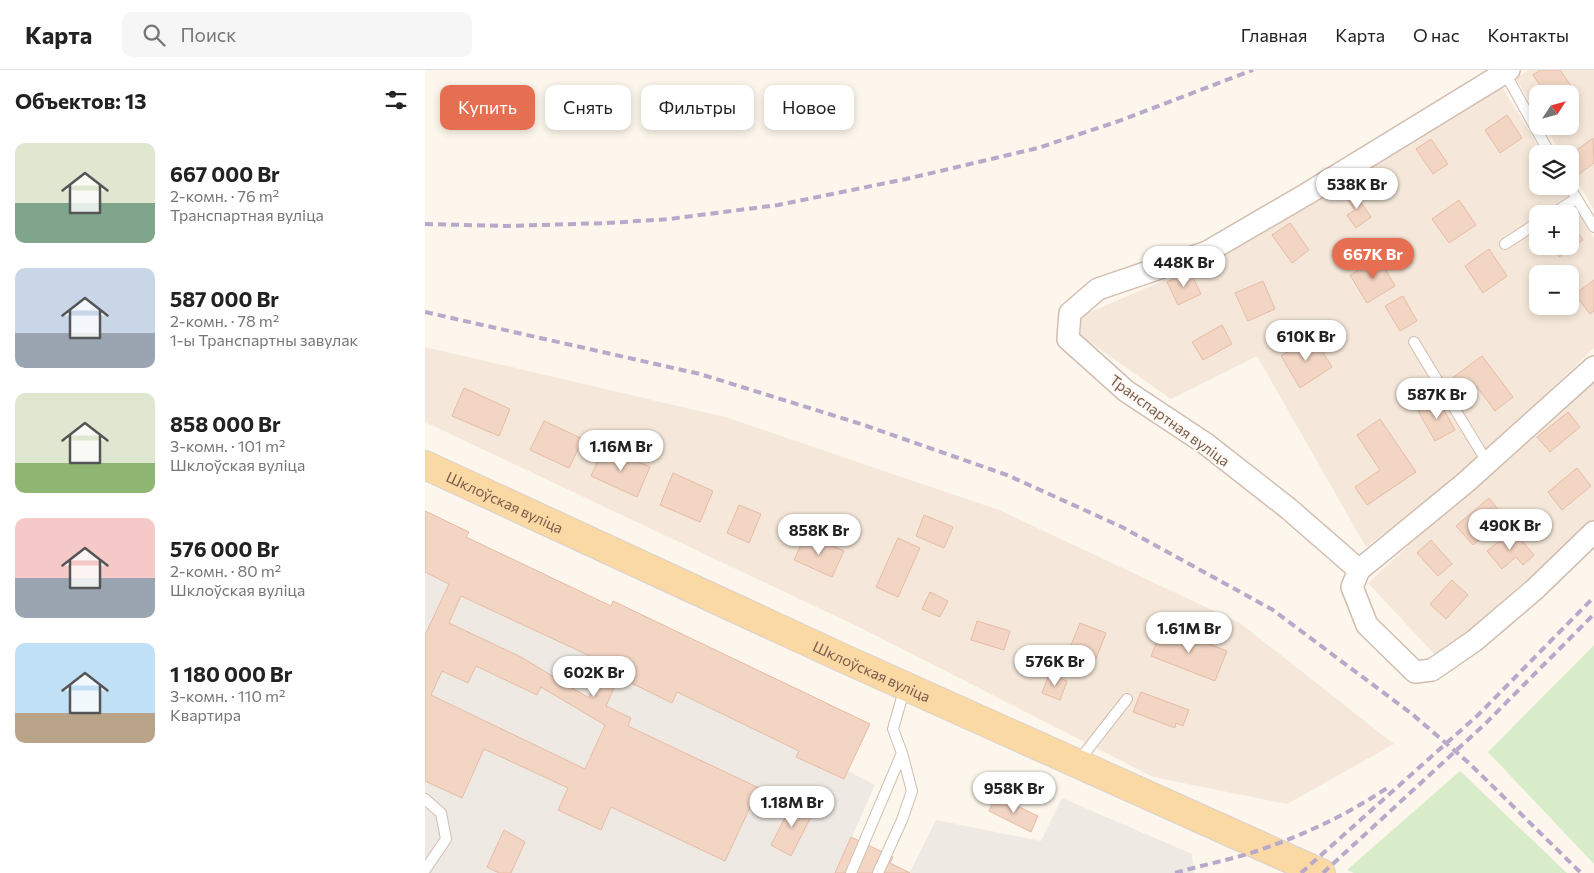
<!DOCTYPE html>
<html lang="ru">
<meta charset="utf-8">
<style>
body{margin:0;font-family:Commissioner,sans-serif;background:#f6f6f6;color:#222;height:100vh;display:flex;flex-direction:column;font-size:19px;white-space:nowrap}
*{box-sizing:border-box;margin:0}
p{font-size:16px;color:#767676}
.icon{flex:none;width:28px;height:28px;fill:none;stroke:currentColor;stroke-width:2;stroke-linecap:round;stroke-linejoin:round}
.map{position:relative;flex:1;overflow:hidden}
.side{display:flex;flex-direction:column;background:#fff;width:425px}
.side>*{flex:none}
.guide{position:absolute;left:15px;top:15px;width:475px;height:45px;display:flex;gap:10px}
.needle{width:32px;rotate:54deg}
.controls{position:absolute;left:1104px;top:15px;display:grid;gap:10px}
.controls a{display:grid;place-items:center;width:50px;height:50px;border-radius:10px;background:#fff;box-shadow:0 2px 8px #0003;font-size:25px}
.price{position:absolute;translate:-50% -42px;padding:0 11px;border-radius:18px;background:#fff;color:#222;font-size:16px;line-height:32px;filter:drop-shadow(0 1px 2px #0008)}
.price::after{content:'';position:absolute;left:50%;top:30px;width:15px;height:11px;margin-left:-8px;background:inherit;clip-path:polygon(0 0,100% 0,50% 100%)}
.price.on{background:#e76f51;color:#fff}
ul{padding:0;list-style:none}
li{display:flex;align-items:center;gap:15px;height:125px;padding:0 15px}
li span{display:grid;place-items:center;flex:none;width:140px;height:100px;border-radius:10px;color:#555}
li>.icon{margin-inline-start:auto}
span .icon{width:60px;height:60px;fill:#fffc;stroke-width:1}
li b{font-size:21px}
h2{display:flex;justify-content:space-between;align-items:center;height:60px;padding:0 15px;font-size:21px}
.chip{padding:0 18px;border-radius:10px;background:#fff;box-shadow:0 2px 8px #0003;font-size:18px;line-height:45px}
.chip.on{background:#e76f51;color:#fff}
header{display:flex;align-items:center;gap:30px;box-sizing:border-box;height:70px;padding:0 25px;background:#fff;border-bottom:1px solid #e0e0e0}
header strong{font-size:24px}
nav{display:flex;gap:28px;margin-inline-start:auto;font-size:18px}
.search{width:350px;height:45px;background:#f6f6f6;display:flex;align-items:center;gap:12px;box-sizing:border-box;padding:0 18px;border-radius:10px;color:#767676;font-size:19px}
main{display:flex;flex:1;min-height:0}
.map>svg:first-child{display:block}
.residential{fill:#f5e8da;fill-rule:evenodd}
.industrial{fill:#efe9e4}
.green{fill:#d8ecc9}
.building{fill:#f3d5c3;stroke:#e6bba3;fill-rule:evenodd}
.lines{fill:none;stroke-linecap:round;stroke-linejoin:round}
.lane-casing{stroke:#d1beb0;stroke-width:12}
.street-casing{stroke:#d1beb0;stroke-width:24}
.primary-casing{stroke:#dad1cd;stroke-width:30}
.lane{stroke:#fff;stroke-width:10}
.street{stroke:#fff;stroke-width:21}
.primary{stroke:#fbd9a5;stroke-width:28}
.rail{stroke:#b9a8c9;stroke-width:4;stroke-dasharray:8 5;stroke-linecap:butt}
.labels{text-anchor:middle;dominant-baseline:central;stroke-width:4;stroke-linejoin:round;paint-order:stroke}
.street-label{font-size:15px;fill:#7a5c4d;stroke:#fffaf3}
</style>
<header>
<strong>Карта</strong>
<div class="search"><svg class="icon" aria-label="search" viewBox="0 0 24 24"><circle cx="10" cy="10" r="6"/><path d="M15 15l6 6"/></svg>Поиск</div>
<nav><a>Главная</a><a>Карта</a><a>О нас</a><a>Контакты</a></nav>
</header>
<main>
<section class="side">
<h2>Объектов: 13<svg class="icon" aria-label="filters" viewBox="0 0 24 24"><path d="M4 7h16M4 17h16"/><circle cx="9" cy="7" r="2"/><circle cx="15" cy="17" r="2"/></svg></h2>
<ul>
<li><span style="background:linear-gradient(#dfe7d0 60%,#7fa58c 0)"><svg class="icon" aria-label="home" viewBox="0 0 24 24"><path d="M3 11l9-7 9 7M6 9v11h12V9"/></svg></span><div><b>667 000 Br</b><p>2-комн. · 76 m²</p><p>Транспартная вуліца</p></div></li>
<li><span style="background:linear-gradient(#c9d6e8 65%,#9aa5b1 0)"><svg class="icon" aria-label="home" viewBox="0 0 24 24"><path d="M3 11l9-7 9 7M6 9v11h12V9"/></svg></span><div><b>587 000 Br</b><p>2-комн. · 78 m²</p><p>1-ы Транспартны завулак</p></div></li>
<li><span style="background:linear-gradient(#dfe7d0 70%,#8fb573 0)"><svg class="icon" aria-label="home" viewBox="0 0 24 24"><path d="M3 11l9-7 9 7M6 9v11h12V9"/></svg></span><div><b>858 000 Br</b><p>3-комн. · 101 m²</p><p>Шклоўская вуліца</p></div></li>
<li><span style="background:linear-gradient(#f6c9c9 60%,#9aa5b1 0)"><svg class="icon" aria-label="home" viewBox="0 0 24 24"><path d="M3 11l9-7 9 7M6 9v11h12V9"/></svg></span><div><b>576 000 Br</b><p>2-комн. · 80 m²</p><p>Шклоўская вуліца</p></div></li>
<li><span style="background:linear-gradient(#bfe0f5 70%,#b9a48a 0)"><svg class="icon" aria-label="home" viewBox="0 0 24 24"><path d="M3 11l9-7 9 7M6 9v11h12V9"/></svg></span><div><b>1 180 000 Br</b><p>3-комн. · 110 m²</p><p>Квартира</p></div></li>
</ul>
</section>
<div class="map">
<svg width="1169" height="803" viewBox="0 0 1169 803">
<rect width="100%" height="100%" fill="#fdf6ec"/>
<path class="residential" d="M 1104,0 L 1169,0 L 1169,140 L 1145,99 L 1145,84 L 1136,84 L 1120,56 L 1145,56 L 1145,24 L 1112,24 L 1112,44 L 1091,8 Z
M 1077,17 L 1118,84 L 1112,84 L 1112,116 L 1137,116 L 1169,168 L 1169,278 L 1044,398 L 941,477 L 832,286 L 746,329 L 656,266 L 656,246 L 782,192 ZM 1112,144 L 1145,144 L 1145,176 L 1112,176 ZM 1112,204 L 1145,204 L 1145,236 L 1112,236 Z
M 0,277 L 300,347 L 574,440 L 815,553 L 969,674 L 862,734 L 728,707 L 438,559 L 0,352 Z
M 1169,304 L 1169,451 L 1013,588 L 943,513 Z"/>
<path class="industrial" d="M 0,441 L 44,462 L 42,468 L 186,536 L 188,531 L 445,654 L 423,701 L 450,715 L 427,767 L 468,787 L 465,793 L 485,802 L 511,750 L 616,771 L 637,728 L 767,784 L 769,803 L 0,803 Z"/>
<path class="green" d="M 1169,575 L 1169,794 L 1063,682 Z
M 1035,701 L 1142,803 L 929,803 L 922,800 Z"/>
<path class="building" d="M 1115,0 L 1135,0 L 1153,26 L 1145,32 L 1145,24 L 1121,24 L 1108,5 Z
M 1082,45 L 1097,68 L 1075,83 L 1060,60 Z
M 1168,68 L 1169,93 L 1154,104 L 1145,92 L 1145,85 Z
M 1006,69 L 1023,94 L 1008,104 L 991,79 Z
M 927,119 L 946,147 L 931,158 L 922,145 L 930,140 L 919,125 Z
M 1034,130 L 1051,155 L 1024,173 L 1007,149 Z
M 1145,151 L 1158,170 L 1134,187 L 1127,176 L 1145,176 Z
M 865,153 L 884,180 L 867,193 L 847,165 Z
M 1064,179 L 1082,206 L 1058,223 L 1040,196 Z
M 954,188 L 970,216 L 942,233 L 925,205 Z
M 765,201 L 776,224 L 753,235 L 742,212 Z
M 1169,210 L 1169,241 L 1165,244 L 1150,224 Z
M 838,211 L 850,239 L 823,251 L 810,223 Z
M 978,226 L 992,251 L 975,261 L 960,236 Z
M 797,255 L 807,274 L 778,290 L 767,272 Z
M 888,266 L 907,297 L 875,318 L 856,286 Z
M 1057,286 L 1088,327 L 1070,341 L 1052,317 L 1039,327 L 1026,309 Z
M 39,318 L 85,339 L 74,366 L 27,346 Z
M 1013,329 L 1030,360 L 1010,371 L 993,341 Z
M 1143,342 L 1155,357 L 1125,382 L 1112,367 Z
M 955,349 L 991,402 L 942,435 L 930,417 L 955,400 L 932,365 Z
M 119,351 L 158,369 L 144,398 L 105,380 Z
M 179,377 L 225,397 L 212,427 L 166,406 Z
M 1152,398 L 1166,416 L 1137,440 L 1123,422 Z
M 248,403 L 288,421 L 275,452 L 235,435 Z
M 1064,428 L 1080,448 L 1048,475 L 1031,456 Z
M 314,435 L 336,444 L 324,473 L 302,463 Z
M 0,441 L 44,462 L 41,467 L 186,536 L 188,531 L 445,654 L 419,709 L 371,687 L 374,681 L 252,622 L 247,633 L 194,607 L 181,636 L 206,648 L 203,656 L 334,718 L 300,791 L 186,737 L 176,760 L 133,740 L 143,718 L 59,679 L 37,728 L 0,711 L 0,565 L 24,514 L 0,502 ZM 36,526 L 180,593 L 164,628 L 96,587 L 24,553 ZM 51,596 L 112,625 L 116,617 L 180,655 L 160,699 L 6,625 L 17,601 L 43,613 Z
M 499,445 L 528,457 L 519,478 L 491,466 Z
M 1088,460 L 1109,485 L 1098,495 L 1091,487 L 1077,499 L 1062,481 Z
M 381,464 L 419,481 L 407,507 L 369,490 Z
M 473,468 L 495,478 L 473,527 L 451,517 Z
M 1006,470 L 1027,494 L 1013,506 L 992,483 Z
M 1027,510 L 1043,525 L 1021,549 L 1005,534 Z
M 505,522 L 523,531 L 515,547 L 497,539 Z
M 552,551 L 585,561 L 579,580 L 546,570 Z
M 655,553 L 681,563 L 670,591 L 644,580 Z
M 738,556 L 802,581 L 790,611 L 726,586 Z
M 624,604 L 642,611 L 635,630 L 617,623 Z
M 716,622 L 764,640 L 758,656 L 751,653 L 750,658 L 708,642 Z
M 571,726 L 613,746 L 606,762 L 564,741 Z
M 369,730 L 389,741 L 366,786 L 346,775 Z
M 79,760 L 100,772 L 86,803 L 74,803 L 62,797 Z
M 426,767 L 468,787 L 465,793 L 485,803 L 410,803 Z"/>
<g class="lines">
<defs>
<path id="lane" d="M 1080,3 L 1125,84
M 1144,116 L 1169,157
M 1127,144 L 1151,129
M 1080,174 L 1112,153
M 989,272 L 1062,392
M 652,693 L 702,629
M 0,729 L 16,743 L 21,769 L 0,800
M 426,803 L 477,683 L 468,659 L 480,617
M 453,803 L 477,750 L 487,721 L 477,683"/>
<path id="street" d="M 1169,297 L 1040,413 L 934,500 L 927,517 L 942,555 L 990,602 L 1007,600 L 1049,571 L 1110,519 L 1169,462
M 934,500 L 864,439 L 781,374 L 701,321 L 643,269 L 645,243 L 673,219 L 782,182 L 880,125 L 1084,0"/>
<g id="primary">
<path id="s1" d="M 0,395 L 422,590 L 896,803"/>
</g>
</defs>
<use href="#lane" class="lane-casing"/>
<use href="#street" class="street-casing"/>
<use href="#primary" class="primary-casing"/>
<use href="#lane" class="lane"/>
<use href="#street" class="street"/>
<use href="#primary" class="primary"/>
<path class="rail" d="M 0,154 L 81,156 L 182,153 L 244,149 L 353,135 L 481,109 L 613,78 L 694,51 L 828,0
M 0,242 L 275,304 L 436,354 L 582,405 L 697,457 L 848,540 L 987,644 L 1045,694 L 1156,803
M 750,803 C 777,795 805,790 832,781 C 881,764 922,745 965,716
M 876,803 L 1053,645 L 1169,527
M 898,803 L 1061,653 L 1169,544"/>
</g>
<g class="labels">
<g class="street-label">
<text transform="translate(745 350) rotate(36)">Транспартная вуліца</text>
<text stroke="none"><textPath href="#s1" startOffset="88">Шклоўская вуліца</textPath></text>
<text stroke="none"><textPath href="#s1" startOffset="492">Шклоўская вуліца</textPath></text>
</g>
</g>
</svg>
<div class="controls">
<a><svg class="needle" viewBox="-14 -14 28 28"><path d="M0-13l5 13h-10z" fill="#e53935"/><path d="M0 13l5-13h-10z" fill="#767676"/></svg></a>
<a><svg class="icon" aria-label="layers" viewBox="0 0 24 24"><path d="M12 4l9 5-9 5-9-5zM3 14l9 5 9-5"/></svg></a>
<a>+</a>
<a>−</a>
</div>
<b class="price" style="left:932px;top:140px">538K Br</b>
<b class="price on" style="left:948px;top:210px">667K Br</b>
<b class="price" style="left:759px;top:218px">448K Br</b>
<b class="price" style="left:881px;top:292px">610K Br</b>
<b class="price" style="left:1012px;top:350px">587K Br</b>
<b class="price" style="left:196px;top:402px">1.16M Br</b>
<b class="price" style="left:1085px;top:481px">490K Br</b>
<b class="price" style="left:394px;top:486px">858K Br</b>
<b class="price" style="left:764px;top:584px">1.61M Br</b>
<b class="price" style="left:630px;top:617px">576K Br</b>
<b class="price" style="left:169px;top:628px">602K Br</b>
<b class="price" style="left:589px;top:744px">958K Br</b>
<b class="price" style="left:367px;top:758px">1.18M Br</b>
<div class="guide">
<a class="chip on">Купить</a>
<a class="chip">Снять</a>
<a class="chip">Фильтры</a>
<a class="chip">Новое</a>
</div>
</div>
</main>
